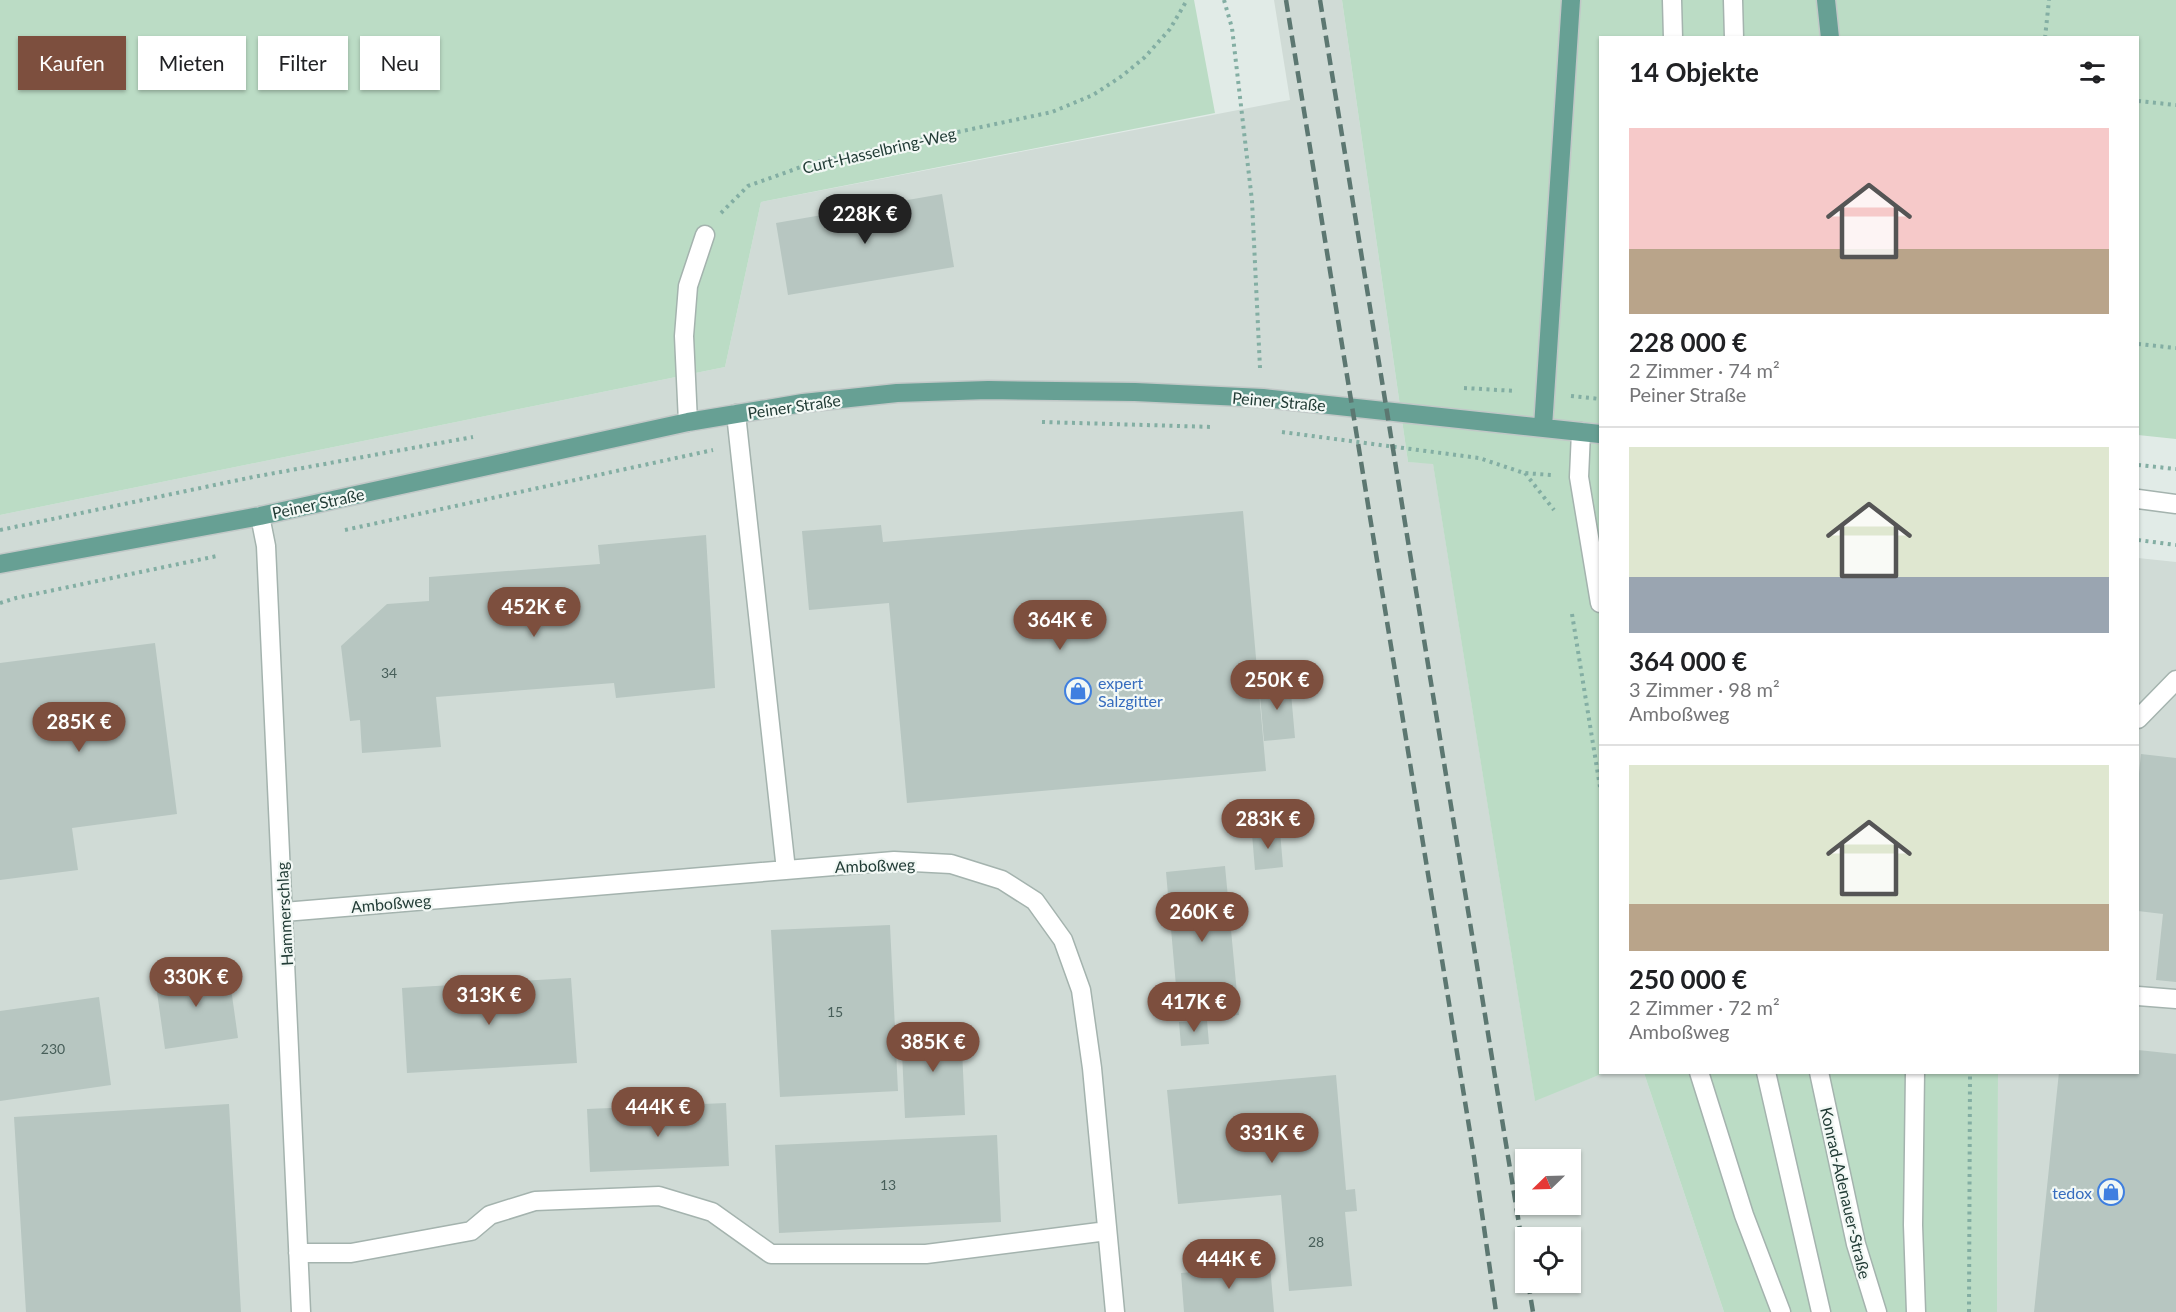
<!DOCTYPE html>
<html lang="de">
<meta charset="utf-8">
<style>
body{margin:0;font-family:Lato,sans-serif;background:#f6f6f6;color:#202124;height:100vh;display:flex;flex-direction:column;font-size:22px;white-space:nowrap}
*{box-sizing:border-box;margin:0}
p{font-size:20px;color:#757577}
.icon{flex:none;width:33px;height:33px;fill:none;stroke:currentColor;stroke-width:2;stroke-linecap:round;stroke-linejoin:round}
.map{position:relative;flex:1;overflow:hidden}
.panel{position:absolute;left:1599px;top:36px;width:540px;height:1038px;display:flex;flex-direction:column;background:#fff;border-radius:0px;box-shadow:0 2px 4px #0004}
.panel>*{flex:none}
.hud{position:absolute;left:18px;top:36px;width:570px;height:54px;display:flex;gap:12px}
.needle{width:39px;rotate:247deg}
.fabs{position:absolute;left:1515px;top:1149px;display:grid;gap:12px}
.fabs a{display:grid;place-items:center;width:66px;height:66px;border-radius:0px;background:#fff;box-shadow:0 2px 4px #0004;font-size:30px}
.price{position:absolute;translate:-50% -51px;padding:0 14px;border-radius:21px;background:#7d4f3e;color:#fff;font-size:20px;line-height:39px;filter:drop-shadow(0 2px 3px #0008)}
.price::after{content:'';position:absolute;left:50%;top:36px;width:18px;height:14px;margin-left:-9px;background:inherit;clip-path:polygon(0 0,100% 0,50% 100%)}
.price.on{background:#222;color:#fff}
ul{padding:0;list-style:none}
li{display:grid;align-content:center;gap:12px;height:318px;padding:0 30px}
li+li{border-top:2px solid #e0e0e0}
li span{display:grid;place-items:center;height:186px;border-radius:0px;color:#555}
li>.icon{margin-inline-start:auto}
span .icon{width:108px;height:108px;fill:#fffc;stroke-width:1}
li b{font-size:26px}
h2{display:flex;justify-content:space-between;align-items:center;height:72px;padding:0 30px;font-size:26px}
.pill{padding:0 21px;border-radius:0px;background:#fff;box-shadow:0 2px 4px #0004;font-size:21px;line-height:54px}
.pill.on{background:#7d4f3e;color:#fff}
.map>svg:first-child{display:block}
.built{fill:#d0dbd6;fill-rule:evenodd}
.green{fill:#bbdcc5}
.building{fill:#b7c6c1}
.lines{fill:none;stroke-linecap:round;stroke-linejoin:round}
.minor-casing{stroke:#a4b3ae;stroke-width:21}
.major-casing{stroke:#c1c8c7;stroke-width:21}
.path{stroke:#83aea3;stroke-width:4;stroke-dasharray:3 4.5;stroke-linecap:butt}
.minor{stroke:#fff;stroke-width:18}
.major{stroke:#67a094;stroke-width:18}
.rail{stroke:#5c7771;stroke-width:4.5;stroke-dasharray:12 6;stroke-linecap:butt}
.labels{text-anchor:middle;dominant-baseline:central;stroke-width:4.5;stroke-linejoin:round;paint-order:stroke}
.number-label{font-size:14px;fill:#475e59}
.street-label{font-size:16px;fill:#223c36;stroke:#f2f8f5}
.shop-label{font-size:16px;fill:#366cbe;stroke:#f2f8f5;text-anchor:start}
</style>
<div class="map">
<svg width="2176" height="1312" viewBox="0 0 2176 1312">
<rect width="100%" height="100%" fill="#e1ebe7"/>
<path class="built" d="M 1274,0 L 1342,0 L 1408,462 L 1433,463 L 1535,1100 L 1604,1073 L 1644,1073 L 1724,1312 L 0,1312 L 0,515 L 725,367 L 761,202 L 1290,100 ZM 1526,1160 L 1570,1160 L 1570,1204 L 1526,1204 ZM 1526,1238 L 1570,1238 L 1570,1282 L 1526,1282 Z
M 2138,558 L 2176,562 L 2176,1312 L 1997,1312 L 1998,1073 L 2138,1072 Z"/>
<path class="green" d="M 0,0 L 1194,0 L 1215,113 L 761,202 L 725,367 L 0,515 Z
M 1342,0 L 2176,0 L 2176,439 L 2138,435 L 2138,38 L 1600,38 L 1600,1072 L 1604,1073 L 1535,1101 L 1433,464 L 1408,462 Z
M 1644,1073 L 1998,1073 L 1997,1312 L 1724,1312 Z"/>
<path class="building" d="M 942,194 L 954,267 L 788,295 L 776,223 Z
M 1243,511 L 1266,771 L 907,803 L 889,603 L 809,610 L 802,531 L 881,525 L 883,542 Z
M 706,535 L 715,688 L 616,698 L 614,683 L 436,697 L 441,747 L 362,753 L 360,720 L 350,721 L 341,646 L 387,604 L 429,601 L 429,577 L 600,564 L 598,545 Z
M 155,643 L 177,814 L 72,828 L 78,870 L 0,880 L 0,663 Z
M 1290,682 L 1295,738 L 1264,741 L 1259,684 Z
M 2141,754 L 2176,758 L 2176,982 L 2156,980 L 2163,914 L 2138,911 L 2138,783 Z
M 1280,831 L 1283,867 L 1255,870 L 1252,834 Z
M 1225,866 L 1239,1015 L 1179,1020 L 1166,872 Z
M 890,925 L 898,1091 L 780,1097 L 771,930 Z
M 228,967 L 238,1038 L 165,1049 L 155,978 Z
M 571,978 L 577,1063 L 407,1073 L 402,988 Z
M 99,997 L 111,1085 L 0,1101 L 0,1011 Z
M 1207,1020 L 1209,1044 L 1181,1046 L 1179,1022 Z
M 961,1027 L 965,1115 L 905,1118 L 901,1030 Z
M 2138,1050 L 2176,1054 L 2176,1312 L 2034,1312 L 2059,1072 L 2138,1072 Z
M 1336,1075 L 1346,1190 L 1355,1189 L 1357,1211 L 1345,1212 L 1352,1286 L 1289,1291 L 1281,1195 L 1178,1204 L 1167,1090 Z
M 726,1103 L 729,1166 L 590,1172 L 587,1109 Z
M 229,1104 L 241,1312 L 26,1312 L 14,1117 Z
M 997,1135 L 1001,1222 L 779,1233 L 775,1145 Z
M 1270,1265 L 1274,1312 L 1184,1312 L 1181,1273 Z"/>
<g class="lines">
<defs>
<path id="minor" d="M 1672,0 L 1673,38
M 1733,0 L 1734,38
M 736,414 L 786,870
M 688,422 L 684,336 L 688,286 L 705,235
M 1581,432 L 1579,477 L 1600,603
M 2138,499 L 2176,504
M 260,516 L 266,546 L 301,1312
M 2138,719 L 2176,680
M 284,912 L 894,861 L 951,864 L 1002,880 L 1035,901 L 1063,940 L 1081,990 L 1092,1068 L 1115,1312
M 2138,996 L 2176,999
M 1699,1072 L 1744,1215 L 1781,1312
M 1766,1072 L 1821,1312
M 1819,1072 L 1856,1244 L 1877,1312
M 1915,1072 L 1913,1225 L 1916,1312
M 298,1253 L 351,1253 L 471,1231 L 490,1215 L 535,1201 L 659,1196 L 712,1212 L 771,1254 L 926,1254 L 1107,1231"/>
<path id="major" d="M 1826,0 L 1830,38
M 1543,427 L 1571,0
M 0,564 L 260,516 L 688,422 L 803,403 L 897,393 L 988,390 L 1135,392 L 1263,398 L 1600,434"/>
</defs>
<use href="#minor" class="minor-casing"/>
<use href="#major" class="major-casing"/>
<path class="path" d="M 1224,0 L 1232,28 L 1252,201 L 1260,368
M 2045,38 L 2049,0
M 2138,101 L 2176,105
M 721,213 L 748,186 L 812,163 L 1052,112 L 1093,95 L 1122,76 L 1145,57 L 1170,29 L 1187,0
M 2138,344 L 2176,348
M 1464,388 L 1516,391
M 1571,396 L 1600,399
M 1042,422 L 1214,427
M 1282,432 L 1479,458 L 1524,473 L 1552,475
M 2138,465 L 2176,469
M 1525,473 L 1554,510
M 0,530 L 253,477 L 473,437
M 345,530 L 713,450
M 2138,540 L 2176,545
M 0,603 L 16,598 L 217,556
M 1572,614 L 1600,787
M 1969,1312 L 1970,1072"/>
<use href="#minor" class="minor"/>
<use href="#major" class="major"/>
<path class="rail" d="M 1286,0 L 1474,1157 L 1496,1312
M 1320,0 L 1526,1267
M 1528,1282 L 1533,1312"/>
</g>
<defs>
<symbol id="shop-ring" viewBox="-11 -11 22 22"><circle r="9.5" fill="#f2f8f5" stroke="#3f7fe0" stroke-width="1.5"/><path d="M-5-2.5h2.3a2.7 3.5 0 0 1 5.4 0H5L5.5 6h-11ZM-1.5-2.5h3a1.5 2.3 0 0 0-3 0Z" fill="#3f7fe0"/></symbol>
</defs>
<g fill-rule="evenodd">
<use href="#shop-ring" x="1063" y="676" width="30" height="30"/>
<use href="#shop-ring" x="2096" y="1177" width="30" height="30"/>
</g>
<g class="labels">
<g class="number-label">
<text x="389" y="672">34</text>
<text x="835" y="1011">15</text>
<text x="53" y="1048">230</text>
<text x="888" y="1184">13</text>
<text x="1316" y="1241">28</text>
</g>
<g class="street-label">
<text transform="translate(879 150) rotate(-13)">Curt-Hasselbring-Weg</text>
<text transform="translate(1279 401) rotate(5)">Peiner Straße</text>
<text transform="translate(794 406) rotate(-8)">Peiner Straße</text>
<text transform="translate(318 503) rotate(-12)">Peiner Straße</text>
<text transform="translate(875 865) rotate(-2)">Amboßweg</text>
<text transform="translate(391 903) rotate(-5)">Amboßweg</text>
<text transform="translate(284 914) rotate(-93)">Hammerschlag</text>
<text transform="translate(1846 1193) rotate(77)">Konrad-Adenauer-Straße</text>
</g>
<g class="shop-label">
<text x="1098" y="682">expert<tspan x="1098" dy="18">Salzgitter</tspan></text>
<text x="2092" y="1192" text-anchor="end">tedox</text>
</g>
</g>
</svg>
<div class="fabs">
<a><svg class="needle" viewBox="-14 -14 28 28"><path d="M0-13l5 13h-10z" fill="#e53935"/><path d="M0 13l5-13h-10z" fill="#757577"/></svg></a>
<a><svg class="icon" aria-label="locate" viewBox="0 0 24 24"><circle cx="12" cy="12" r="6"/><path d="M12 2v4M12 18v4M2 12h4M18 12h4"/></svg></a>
</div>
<b class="price on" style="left:865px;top:245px">228K €</b>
<b class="price" style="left:534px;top:638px">452K €</b>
<b class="price" style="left:1060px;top:651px">364K €</b>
<b class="price" style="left:1277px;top:711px">250K €</b>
<b class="price" style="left:79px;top:753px">285K €</b>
<b class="price" style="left:1268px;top:850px">283K €</b>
<b class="price" style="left:1202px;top:943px">260K €</b>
<b class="price" style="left:196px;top:1008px">330K €</b>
<b class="price" style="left:489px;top:1026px">313K €</b>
<b class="price" style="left:1194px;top:1033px">417K €</b>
<b class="price" style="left:933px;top:1073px">385K €</b>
<b class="price" style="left:658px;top:1138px">444K €</b>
<b class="price" style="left:1272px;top:1164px">331K €</b>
<b class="price" style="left:1229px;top:1290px">444K €</b>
<div class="hud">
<a class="pill on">Kaufen</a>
<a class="pill">Mieten</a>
<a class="pill">Filter</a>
<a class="pill">Neu</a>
</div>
<section class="panel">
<h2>14 Objekte<svg class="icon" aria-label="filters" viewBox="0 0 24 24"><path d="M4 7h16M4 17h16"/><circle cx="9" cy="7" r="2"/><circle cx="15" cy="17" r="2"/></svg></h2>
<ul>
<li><span style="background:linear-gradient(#f6c9c9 65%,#b9a48a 0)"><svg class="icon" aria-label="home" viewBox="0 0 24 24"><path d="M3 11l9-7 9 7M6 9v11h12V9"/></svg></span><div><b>228 000 €</b><p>2 Zimmer · 74 m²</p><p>Peiner Straße</p></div></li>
<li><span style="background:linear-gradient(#dfe7d0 70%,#9aa5b1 0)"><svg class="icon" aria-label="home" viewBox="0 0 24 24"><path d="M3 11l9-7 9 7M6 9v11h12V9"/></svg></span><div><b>364 000 €</b><p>3 Zimmer · 98 m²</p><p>Amboßweg</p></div></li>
<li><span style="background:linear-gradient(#dfe7d0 75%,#b9a48a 0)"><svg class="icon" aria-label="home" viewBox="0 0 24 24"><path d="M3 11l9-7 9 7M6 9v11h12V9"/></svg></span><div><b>250 000 €</b><p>2 Zimmer · 72 m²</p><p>Amboßweg</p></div></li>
</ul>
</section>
</div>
